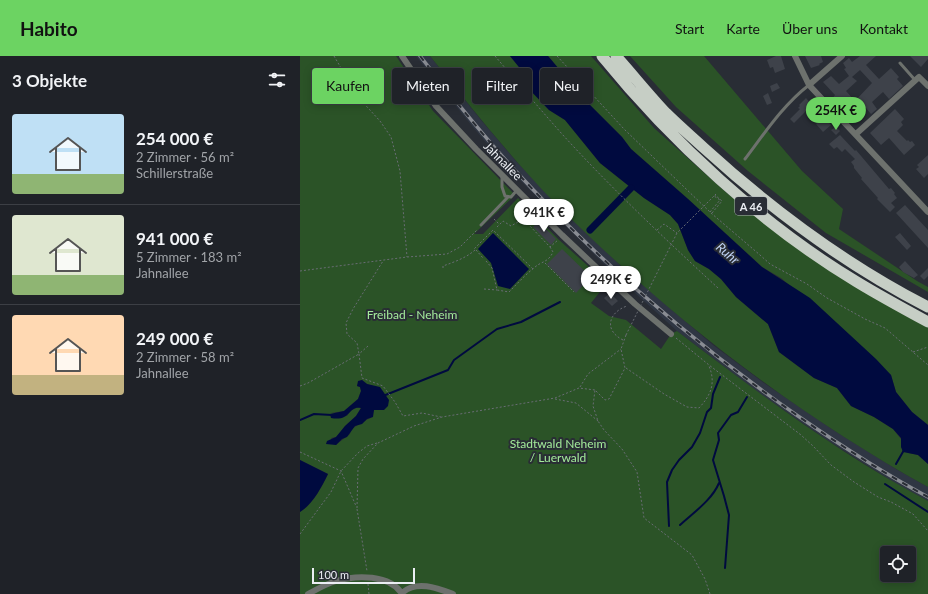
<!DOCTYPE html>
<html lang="de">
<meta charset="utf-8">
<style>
body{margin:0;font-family:Lato,sans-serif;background:#272a30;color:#f1f3f6;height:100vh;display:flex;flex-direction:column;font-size:15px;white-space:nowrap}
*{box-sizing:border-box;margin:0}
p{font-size:13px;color:#a1a4a8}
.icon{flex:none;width:22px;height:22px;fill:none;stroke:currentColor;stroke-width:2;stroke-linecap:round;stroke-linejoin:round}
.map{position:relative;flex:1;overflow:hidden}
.side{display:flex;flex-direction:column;background:#1f2228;width:300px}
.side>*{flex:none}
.banner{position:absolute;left:12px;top:12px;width:380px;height:36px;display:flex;gap:8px}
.tools{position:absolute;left:580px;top:490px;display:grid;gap:8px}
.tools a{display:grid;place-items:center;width:36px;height:36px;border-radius:4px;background:#1f2228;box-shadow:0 2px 10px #0003,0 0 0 1px #3c3f45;font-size:20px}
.scale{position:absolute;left:12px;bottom:10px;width:103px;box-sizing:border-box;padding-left:4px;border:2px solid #ebeef3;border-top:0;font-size:11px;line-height:14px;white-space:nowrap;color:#ebeef3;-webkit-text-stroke:3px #292d35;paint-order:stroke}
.price{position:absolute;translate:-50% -34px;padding:0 9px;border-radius:14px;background:#fff;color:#222;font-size:13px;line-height:26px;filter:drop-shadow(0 1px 2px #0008)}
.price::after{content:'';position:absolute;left:50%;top:24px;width:12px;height:9px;margin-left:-6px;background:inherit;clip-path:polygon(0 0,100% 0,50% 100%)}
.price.on{background:#6cd362;color:#111}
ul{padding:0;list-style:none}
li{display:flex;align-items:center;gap:12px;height:100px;padding:0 12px}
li+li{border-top:1px solid #3c3f45}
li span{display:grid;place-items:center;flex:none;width:112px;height:80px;border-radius:4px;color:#555}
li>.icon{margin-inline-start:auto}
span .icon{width:48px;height:48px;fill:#fffc;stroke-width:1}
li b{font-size:17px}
h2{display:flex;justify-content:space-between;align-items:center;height:48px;padding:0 12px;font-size:17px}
.chip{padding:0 14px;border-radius:4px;background:#1f2228;box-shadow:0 2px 10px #0003,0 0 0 1px #3c3f45;font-size:14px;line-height:36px}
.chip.on{background:#6cd362;color:#111}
header{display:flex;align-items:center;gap:24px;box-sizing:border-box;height:56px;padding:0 20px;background:#6cd362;color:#111}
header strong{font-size:19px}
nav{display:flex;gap:22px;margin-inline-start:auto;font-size:14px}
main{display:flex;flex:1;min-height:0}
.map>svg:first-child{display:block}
.built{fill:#2f3643}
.green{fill:#2b5327;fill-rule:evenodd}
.water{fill:#000a3f}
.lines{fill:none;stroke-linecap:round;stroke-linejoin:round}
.stream{stroke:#000a3f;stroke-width:2}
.canal{stroke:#000a3f;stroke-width:7}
.building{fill:#3e424a;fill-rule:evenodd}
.path{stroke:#696d74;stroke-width:1;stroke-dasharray:2 2;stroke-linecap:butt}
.service{stroke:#6d716d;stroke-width:3}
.minor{stroke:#6d716d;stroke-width:6}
.motorway{stroke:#c6cec5;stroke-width:11}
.rail-casing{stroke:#898c93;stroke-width:3.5}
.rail{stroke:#292d35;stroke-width:2;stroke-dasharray:6;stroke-linecap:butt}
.path-bridge{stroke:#696d74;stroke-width:1;stroke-dasharray:2 2;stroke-linecap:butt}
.labels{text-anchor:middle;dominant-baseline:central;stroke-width:4;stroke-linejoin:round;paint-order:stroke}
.shield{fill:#292d35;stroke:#b1b4ba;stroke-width:1}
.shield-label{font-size:11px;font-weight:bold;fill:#ebeef3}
.street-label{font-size:12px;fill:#ebeef3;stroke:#292d35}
.park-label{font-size:12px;fill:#a3eb9a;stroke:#292d35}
.water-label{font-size:13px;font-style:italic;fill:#c0d3f5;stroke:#292d35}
</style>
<header>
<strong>Habito</strong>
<nav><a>Start</a><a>Karte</a><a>Über uns</a><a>Kontakt</a></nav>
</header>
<main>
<section class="side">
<h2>3 Objekte<svg class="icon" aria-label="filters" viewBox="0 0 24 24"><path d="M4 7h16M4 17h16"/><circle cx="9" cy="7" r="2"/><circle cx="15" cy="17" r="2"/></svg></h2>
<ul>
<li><span style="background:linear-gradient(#bfe0f5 75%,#8fb573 0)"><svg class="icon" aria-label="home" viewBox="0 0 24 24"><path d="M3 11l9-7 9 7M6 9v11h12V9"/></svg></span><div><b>254 000 €</b><p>2 Zimmer · 56 m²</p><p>Schillerstraße</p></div></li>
<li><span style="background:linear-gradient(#dfe7d0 75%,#8fb573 0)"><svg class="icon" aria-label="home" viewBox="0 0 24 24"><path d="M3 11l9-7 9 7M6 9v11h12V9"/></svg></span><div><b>941 000 €</b><p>5 Zimmer · 183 m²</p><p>Jahnallee</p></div></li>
<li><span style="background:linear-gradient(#ffd9b3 75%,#c2b280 0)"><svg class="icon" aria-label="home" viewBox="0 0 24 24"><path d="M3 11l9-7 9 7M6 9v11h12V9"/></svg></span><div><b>249 000 €</b><p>2 Zimmer · 58 m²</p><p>Jahnallee</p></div></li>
</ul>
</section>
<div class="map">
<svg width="628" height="538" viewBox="0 0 628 538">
<rect width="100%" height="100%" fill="#292d35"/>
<path class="built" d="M 116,0 L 130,0 L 181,64 L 216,105 L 255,146 L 321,210 L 413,289 L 464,327 L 535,375 L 596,413 L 628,431 L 628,445 L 598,429 L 527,384 L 456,335 L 377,275 L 313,217 L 207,111 L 172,70 Z"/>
<path class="green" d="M 0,0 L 96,0 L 133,55 L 215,139 L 174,178 L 183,178 L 218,142 L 258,183 L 307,227 L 291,247 L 309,260 L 326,264 L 361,293 L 371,278 L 377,275 C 457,336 538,397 628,445 L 628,538 L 0,538 L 0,456 C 13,448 21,432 28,418 L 0,404 ZM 62,324 L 67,328 L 73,330 L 81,354 L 74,354 L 71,362 C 69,362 53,372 52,373 C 49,377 52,375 49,379 C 45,382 40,385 36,389 L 31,382 L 36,381 L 39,378 L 45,370 L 56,360 L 61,352 L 58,351 L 50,355 L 47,360 L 31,357 L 44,355 L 58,343 L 61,335 L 60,331 L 57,330 L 59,326 ZM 587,497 L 609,497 L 609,519 L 587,519 Z
M 130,0 L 210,0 L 223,16 L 230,34 L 249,54 L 265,64 L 300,107 L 344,142 L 370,159 L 378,168 L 388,194 L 395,205 L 409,213 L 421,223 L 436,241 L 468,268 L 479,296 L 514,322 L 537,332 L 551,350 L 574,361 L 593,373 L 601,383 L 601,391 L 609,397 L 618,399 L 628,408 L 628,431 C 491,355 366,258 255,147 C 210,101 170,50 130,0 Z
M 248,0 L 291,0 L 354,72 L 428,138 L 516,205 L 628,270 L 628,369 L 612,356 L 596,336 L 591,319 L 481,222 L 462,211 L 388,143 L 331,93 L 322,81 L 286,45 Z
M 330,0 L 404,0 L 502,115 L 543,153 L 539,173 L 617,225 L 628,231 L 628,236 L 526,177 L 448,115 L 376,51 Z"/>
<path class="water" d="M 210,0 L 248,0 L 286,45 L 322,81 L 331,93 L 388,143 L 462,211 L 510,242 L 576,303 L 591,319 L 596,336 L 612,356 L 628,369 L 628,408 L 618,399 L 603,396 L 601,391 L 601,382 L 593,373 L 574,361 L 551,350 L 537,332 L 514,322 L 479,296 L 468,268 L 436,241 L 421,223 L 409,213 L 395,205 L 388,194 L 378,168 L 370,159 L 344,142 L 300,107 L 265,64 L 249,54 L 230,34 L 223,16 Z
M 193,177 L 229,213 L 210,233 L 198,230 L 191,207 L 178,193 Z
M 62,324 L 67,328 L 80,331 L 89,344 L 88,350 L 84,354 L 74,354 L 73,361 L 67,363 L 62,368 L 55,370 L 47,381 L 42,383 L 36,389 L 26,388 L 27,385 L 36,381 L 45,370 L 56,360 L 61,352 C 48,349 51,366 31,362 L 30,358 L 44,355 L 58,343 L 61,335 L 60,331 L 57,330 L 58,325 Z
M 0,404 L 28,418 C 21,432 13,448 0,456 Z"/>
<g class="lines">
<path class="stream" d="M 83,340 L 148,314 L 154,304 L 197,273 L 221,266 L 260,246
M 0,364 L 14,358 L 32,359
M 596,408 L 604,394
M 585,428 L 628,456
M 380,469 C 393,457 412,444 419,427
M 369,470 L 367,426 L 372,414 L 379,404 L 392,391 L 400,377 L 407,356 L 411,352 L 413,338 L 420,321
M 425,512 L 429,459 L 424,440 L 413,404 L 419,384 L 418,377 L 431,359 L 438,356 L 447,341"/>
<path class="canal" d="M 290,174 L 331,132"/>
</g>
<path class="building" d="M 476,0 L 481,0 L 485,13 L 475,17 L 473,11 L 470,12 L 467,4 Z
M 505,0 L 521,0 L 523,6 L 519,8 L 520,9 L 511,12 Z
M 560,0 L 576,0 L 566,9 L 579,23 L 591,12 L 599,21 L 597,23 L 603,30 L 589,43 L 583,36 L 572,46 L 577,53 L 571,58 L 566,52 L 553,61 L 546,54 L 551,50 L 544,42 L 537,49 L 532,43 L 535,39 L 523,26 L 531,20 L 539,28 L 549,20 L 544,13 L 546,12 L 543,7 L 549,2 L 552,6 ZM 560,14 L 572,27 L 555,45 L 546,35 L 557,25 L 552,21 Z
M 610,0 L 628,0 L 628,3 L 621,11 Z
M 477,27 L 480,32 L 472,36 L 470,30 Z
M 468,37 L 472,47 L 467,49 L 463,40 Z
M 506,42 L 512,49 L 494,67 L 490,63 L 500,53 L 498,52 L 500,50 L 499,49 Z
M 518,51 L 522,56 L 518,59 L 514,55 Z
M 595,53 L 604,63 L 601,66 L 603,69 L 597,75 L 607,85 L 608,84 L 610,86 L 612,85 L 615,89 L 604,99 L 589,82 L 581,89 L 570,77 Z
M 524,61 L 531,69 L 523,76 L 516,68 Z
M 536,71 L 540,75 L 536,79 L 531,74 Z
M 540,79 L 555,95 L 556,94 L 589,133 L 591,132 L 595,137 L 594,138 L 597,142 L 591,147 L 595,151 L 590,156 L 577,143 L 578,142 L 561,123 L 562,122 L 554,112 L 554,110 L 551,106 L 555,103 L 545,93 L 542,96 L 537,91 L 534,93 L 529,88 Z
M 628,99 L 628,118 L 624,122 L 616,113 L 619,111 L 617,109 Z
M 605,149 L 628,174 L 628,192 L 596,157 Z
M 238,165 L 256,183 L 251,189 L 233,171 Z
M 600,177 L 611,190 L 607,194 L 595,181 Z
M 262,193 L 291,221 L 276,237 L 247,208 Z
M 605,205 L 618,219 L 614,222 L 603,216 L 599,211 Z
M 628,212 L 628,220 L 624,224 L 620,220 Z
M 310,237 L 318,245 L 312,250 L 304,242 Z"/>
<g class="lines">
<path class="path" d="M 34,0 L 58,41 L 80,65 L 91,81 L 100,115 L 107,201
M 195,0 C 217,26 239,52 262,78 C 311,132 364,182 418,232
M 257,0 L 324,73 L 411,157 L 460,199 L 470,208 L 507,228 L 527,242 L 565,263 L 585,272 L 628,309
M 410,156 L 420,144 L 414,140 L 416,138
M 412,157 L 422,145 L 415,139
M 194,163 L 199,168
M 197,171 L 203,165 L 211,170 L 218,166 L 223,168 L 227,167 L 250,191 L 258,184
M 357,174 L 364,168 L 377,177
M 176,194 L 183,202
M 186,205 L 192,212 L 197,234 L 209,236 C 217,228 225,219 234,212 C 241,205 248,207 253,196 L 250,191
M 245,207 L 274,236
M 143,212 L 143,210 C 154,206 166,202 175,194 L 174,193 L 193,174 L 233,213
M 0,215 L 107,201 L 147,198 L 160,191 L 177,174
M 184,233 L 197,234
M 326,279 L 321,293 L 325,312 L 309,343 L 305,344 L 295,334 L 293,350 L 298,365 L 304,374 L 322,393 L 337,416 L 344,462 L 392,499 L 405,523 L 410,538
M 376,282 L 409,309 L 501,379 L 513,390 L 531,409 L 554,426 L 578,441 L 591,446 L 613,458 L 628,475
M 323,284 C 303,274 309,256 327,250
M 68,290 L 59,298 L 62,322 L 83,330 L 95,346 L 103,360 L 122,357 L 141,361
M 613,296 L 628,291
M 326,312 L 364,338 L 387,351 L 399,352 C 411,339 416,327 409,310
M 0,330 L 8,327 L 59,298 L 57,287 L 47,278 L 46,267 L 53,253 L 83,205
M 280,331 L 288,318 L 321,293
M 255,343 L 276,347 L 298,365
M 0,396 L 41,415 L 56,450
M 57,452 L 58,412 L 63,403 L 78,387 L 114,370 L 142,361 L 255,342 L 279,332 L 295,334
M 57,453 L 67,515
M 0,478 L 31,436 L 41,415 L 58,397 L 67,390 L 77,387
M 68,528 L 69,538"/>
<path class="service" d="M 600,7 L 615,24
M 445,103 C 464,78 483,49 509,29
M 202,120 L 202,131 L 205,140 L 211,141 L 217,134
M 181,169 L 208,141"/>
<path class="minor" d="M 102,0 L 136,50 L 176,93 L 262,179 L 335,248 L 371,278
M 495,0 L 509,29 L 628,156
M 509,29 L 542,0
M 556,78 L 619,21 L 628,30
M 102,537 C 116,524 137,532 153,538
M 8,538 C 17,533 26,528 36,525 C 56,519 90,518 102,538"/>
<path class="motorway" d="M 302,0 C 371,85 462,169 557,226 C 580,240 604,253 628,266
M 316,0 C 333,19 349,39 366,57 C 378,69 391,80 404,92 C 472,154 546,209 628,251"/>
<defs>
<path id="rail" d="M 120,0 C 149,37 179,75 211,110 C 297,204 393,287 498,360 C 540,389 583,417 628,441"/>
</defs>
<use href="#rail" class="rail-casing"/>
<use href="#rail" class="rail"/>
<path class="path-bridge" d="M 326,279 L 377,177 L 414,140"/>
</g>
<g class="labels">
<rect class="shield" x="435" y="141" width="32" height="18" rx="3"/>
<g class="shield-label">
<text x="451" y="150">A 46</text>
</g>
<g class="street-label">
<text transform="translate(203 105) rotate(45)">Jahnallee</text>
</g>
<g class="park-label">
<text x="112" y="258">Freibad - Neheim</text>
<text x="258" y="387">Stadtwald Neheim<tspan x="258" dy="14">/ Luerwald</tspan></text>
</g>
<g class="water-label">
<text transform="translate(428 197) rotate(41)">Ruhr</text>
</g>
</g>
</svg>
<div class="tools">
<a><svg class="icon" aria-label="locate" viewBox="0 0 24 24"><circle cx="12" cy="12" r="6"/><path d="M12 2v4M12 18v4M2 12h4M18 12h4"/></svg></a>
</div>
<div class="scale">100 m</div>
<b class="price on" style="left:536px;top:75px">254K €</b>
<b class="price" style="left:244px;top:177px">941K €</b>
<b class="price" style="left:311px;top:244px">249K €</b>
<div class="banner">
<a class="chip on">Kaufen</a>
<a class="chip">Mieten</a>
<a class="chip">Filter</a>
<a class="chip">Neu</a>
</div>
</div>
</main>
